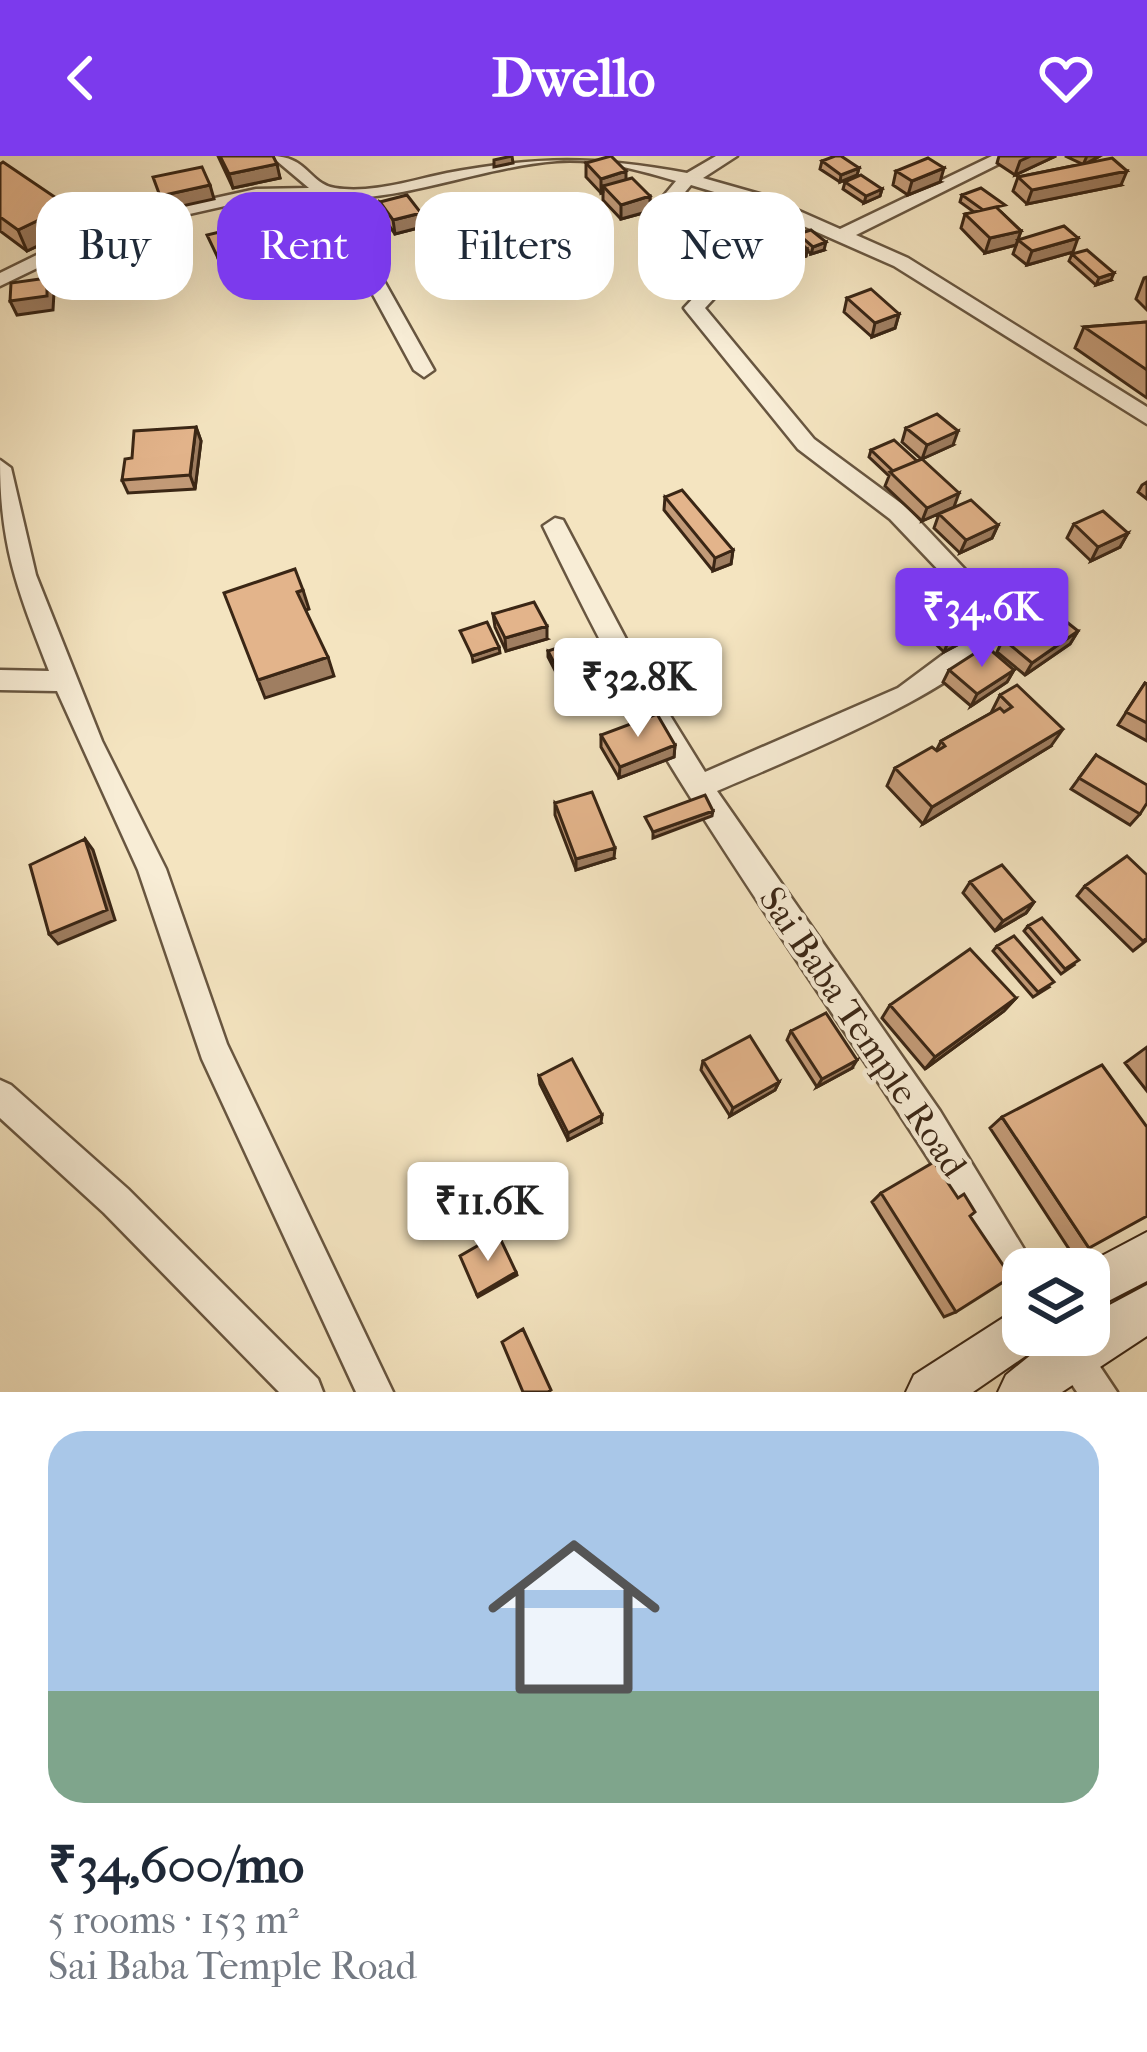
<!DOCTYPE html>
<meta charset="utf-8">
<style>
body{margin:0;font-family:"IM FELL French Canon",serif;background:#f2f2f3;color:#1f2937;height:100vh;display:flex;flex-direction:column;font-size:45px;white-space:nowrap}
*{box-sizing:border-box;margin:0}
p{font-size:39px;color:#747a83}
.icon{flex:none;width:66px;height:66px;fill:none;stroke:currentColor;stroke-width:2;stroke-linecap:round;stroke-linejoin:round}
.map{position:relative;height:1236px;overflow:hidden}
.drawer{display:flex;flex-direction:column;background:#fff;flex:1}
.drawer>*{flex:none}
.banner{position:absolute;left:36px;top:36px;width:1077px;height:108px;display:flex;gap:24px}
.controls{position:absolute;left:1002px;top:1092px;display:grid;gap:24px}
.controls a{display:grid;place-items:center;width:108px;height:108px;border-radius:24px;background:#fff;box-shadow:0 12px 48px #0002;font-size:60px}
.price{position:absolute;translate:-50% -102px;padding:0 27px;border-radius:12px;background:#fff;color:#222;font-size:39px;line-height:78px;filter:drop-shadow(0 3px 6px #0008)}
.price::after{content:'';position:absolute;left:50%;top:72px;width:36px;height:27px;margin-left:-18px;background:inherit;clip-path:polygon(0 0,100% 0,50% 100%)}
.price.on{background:#7c3aed;color:#fff}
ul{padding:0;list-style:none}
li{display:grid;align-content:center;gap:24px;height:636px;padding:0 48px}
li span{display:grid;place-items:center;height:372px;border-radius:36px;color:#555}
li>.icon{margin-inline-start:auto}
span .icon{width:216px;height:216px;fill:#fffc;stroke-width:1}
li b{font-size:51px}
.pill{padding:0 42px;border-radius:36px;background:#fff;box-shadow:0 12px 48px #0002;font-size:42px;line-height:108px}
.pill.on{background:#7c3aed;color:#fff}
header{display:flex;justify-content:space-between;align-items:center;height:156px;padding:0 48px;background:#7c3aed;color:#fff;font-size:54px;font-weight:800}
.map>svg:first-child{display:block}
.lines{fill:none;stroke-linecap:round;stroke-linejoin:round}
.street-casing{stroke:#685640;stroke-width:5}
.secondary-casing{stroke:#3a2615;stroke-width:4}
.street{fill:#f8edd6;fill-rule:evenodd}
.secondary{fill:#f8edd6;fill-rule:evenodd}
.wall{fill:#c39b78;stroke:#3a2615;stroke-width:3}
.shaded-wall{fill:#9f7e61;stroke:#3a2615;stroke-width:3}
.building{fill:#e3b48b;stroke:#3a2615;stroke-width:3}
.labels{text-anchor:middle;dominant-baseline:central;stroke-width:9;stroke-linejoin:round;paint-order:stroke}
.street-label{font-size:36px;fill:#3a2615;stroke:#f8edd6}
</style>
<header><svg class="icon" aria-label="back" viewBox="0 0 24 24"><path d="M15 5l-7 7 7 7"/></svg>Dwello<svg class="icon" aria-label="heart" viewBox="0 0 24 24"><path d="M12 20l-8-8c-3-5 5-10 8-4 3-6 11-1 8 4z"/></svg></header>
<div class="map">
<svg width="1147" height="1236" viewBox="0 0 1147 1236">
<rect width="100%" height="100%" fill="#f4e4c0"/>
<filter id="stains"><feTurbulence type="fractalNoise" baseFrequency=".00167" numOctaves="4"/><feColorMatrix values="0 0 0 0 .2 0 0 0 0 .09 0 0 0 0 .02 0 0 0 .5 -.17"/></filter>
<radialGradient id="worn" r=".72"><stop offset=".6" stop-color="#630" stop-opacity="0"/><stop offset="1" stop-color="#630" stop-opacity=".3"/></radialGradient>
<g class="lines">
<defs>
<path id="street" d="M 271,0 C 308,0 309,28 335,32 C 371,38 412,24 447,17 C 539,0 595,0 687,17 L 716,0 L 737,0 L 703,22 L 763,39 L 840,73 L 992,0 L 1015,0 L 856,79 L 908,102 L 1147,251 L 1147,268 L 894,110 L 751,47 L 691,29 L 664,61 L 718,138 L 705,152 L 814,283 L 906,351 L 1009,460 C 1005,520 773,610 717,635 L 940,955 L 1036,1113 L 1023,1113 L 1023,1142 L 1011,1136 C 910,964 792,804 687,636 C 633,551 587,461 543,370 L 555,362 L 563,364 L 645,519 L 705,616 L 898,532 L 984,468 L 985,463 L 890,363 L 798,293 L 687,156 L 684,152 L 698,137 L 646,61 L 676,25 C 638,14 597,2 557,5 C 483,11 413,42 338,43 L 434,214 L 424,221 L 414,214 L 321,43 L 256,43 L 114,75 L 0,130 L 0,117 L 102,67 L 256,33 L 309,32 Z
M 0,304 L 11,312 L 36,419 L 102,585 L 166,713 L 227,888 L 393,1236 L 356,1236 L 202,903 L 138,714 L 57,535 L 0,534 L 0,514 L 49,515 C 18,435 0,392 0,304 Z
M 0,924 L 11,929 L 128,1033 L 318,1223 L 323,1236 L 279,1236 L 104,1057 L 0,962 Z
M 1039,1179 L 1079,1179 L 1117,1236 L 1077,1236 Z"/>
<path id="secondary" d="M 1147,1076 L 1147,1125 L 1089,1155 L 1089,1113 L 1077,1113 Z
M 1147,1129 L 1147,1180 L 1062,1236 L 998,1236 L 1006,1219 L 1053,1181 L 1089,1179 L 1089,1160 Z
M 1023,1149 L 1023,1179 L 1044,1179 L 1040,1190 L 973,1236 L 906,1236 L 914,1219 Z"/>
</defs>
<use href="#street" class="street-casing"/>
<use href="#secondary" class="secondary-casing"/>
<use href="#street" class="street"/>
<use href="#secondary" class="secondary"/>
</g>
<path class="wall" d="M 218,0 L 273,0 L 280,22 L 233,32 Z
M 999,0 L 1056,0 L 1015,19 L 997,7 Z
M 1065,0 L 1100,0 L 1086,8 L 1121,29 L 1027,48 L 1013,35 L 1018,21 L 1082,8 Z
M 822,5 L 859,12 L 857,19 L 840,26 L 820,13 Z
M 586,7 L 626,24 L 650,40 L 650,55 L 621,63 L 603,44 L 603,36 L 601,37 L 586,21 Z
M 0,8 L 68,50 L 77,71 L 27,95 L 0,75 Z
M 896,15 L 940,26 L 908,39 L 893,29 Z
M 845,26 L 882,33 L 880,40 L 864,47 L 843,33 Z
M 962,39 L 1001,56 L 1021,75 L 1016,89 L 985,97 L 961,72 L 965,58 L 974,56 L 960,46 Z
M 380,46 L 422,71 L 395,78 L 382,60 Z
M 798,78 L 824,94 L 811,98 L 807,94 L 806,100 L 784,107 L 770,92 L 771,85 L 797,83 Z
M 1018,84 L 1073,96 L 1027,109 L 1013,98 Z
M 548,89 L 582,91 L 582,98 L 557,106 L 548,96 Z
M 1072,98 L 1111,124 L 1096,129 L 1069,105 Z
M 1147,121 L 1147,154 L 1136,143 L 1144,122 Z
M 847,142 L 899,158 L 895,172 L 872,181 L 844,156 Z
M 1147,166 L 1147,242 L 1075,192 L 1084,171 Z
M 196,271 L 201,285 L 195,333 L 128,337 L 122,324 L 132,302 Z
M 906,272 L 953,289 L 922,303 L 954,351 L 922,365 L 885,330 L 889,320 L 869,301 L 871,294 L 917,305 L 921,303 L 902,286 Z
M 1147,326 L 1147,343 L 1138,336 L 1142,329 Z
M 665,341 L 733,394 L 731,408 L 713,415 L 664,354 Z
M 939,358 L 998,369 L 992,382 L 960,397 L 934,372 Z
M 1074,368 L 1128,377 L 1120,391 L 1091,405 L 1067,382 Z
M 493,458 L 547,483 L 506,495 L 495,471 Z
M 927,462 L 976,479 L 944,496 L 922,475 Z
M 1078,475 L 1070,488 L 1025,519 L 997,496 L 1003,483 Z
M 548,495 L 590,518 L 590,524 L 564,532 L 548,501 Z
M 949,514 L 1014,514 L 1007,526 L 971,550 L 943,526 Z
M 1145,527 L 1147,528 L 1147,585 L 1118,569 Z
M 1000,539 L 1051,590 L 923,668 L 887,630 L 895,612 L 936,595 L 941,585 L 991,557 Z
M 601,579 L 675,589 L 674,601 L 619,622 L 601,591 Z
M 1096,599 L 1140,658 L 1130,669 L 1071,633 Z
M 555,647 L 614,702 L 576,714 L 555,659 Z
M 970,726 L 1034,746 L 1026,757 L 995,775 L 963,737 Z
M 1085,730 L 1147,784 L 1133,795 L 1077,740 Z
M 1028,770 L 1074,809 L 1061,818 L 1024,775 Z
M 997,790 L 1049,831 L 1033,841 L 993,795 Z
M 1016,842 L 1004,855 L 925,913 L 882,862 L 890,849 Z
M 791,875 L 852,912 L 817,931 L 787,884 Z
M 1147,891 L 1147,935 L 1125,907 Z
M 703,905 L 779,926 L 775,934 L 730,960 L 701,914 Z
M 539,920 L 601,967 L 568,984 L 540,928 Z
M 1002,961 L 1089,1092 L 1073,1099 L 990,972 Z
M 881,1037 L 970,1060 L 956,1156 L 944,1161 L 872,1046 Z"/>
<path class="shaded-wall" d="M 512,0 L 513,7 L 494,11 L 494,4 Z
M 1031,0 L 1056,0 L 1015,19 L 1020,5 Z
M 1087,0 L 1100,0 L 1083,9 Z
M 277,8 L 280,22 L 233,32 L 229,18 Z
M 859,12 L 857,19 L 840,26 L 841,19 Z
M 944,12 L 940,26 L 908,39 L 912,25 Z
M 626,15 L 626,29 L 603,30 L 603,36 L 601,37 L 601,23 Z
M 1127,15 L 1121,29 L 1027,48 L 1032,34 Z
M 210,29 L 214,43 L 164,54 L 160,40 Z
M 882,33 L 880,40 L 864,47 L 866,40 Z
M 650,40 L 650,55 L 621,63 L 621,49 Z
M 68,50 L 77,71 L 27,95 L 18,74 Z
M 421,57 L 422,71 L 395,78 L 393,64 Z
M 1021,75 L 1016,89 L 985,97 L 990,82 Z
M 1078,82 L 1073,96 L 1027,109 L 1032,95 Z
M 826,86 L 824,94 L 811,98 L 813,91 Z
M 273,88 L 276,102 L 222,116 L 218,102 Z
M 582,91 L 582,98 L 557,106 L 557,99 Z
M 807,93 L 806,100 L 784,107 L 785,100 Z
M 1114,117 L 1111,124 L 1096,129 L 1099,122 Z
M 47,122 L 54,136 L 53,154 L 17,159 L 10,145 Z
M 899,158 L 895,172 L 872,181 L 875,167 Z
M 196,271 L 201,285 L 195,333 L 190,319 Z
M 958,275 L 953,289 L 922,303 L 927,289 Z
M 959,337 L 954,351 L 922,365 L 927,352 Z
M 998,369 L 992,382 L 960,397 L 966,384 Z
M 1128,377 L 1120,391 L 1091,405 L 1098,391 Z
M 733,394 L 731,408 L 713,415 L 715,402 Z
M 303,434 L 309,453 L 303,455 L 297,436 Z
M 982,466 L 976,479 L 944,496 L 949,484 Z
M 547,470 L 547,483 L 506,495 L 505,482 Z
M 1078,475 L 1070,488 L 1025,519 L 1032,507 Z
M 499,491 L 500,497 L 473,506 L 472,500 Z
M 328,501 L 334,520 L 265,542 L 258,524 Z
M 1014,514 L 1007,526 L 971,550 L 977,538 Z
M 590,518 L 590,524 L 564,532 L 564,526 Z
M 1063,573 L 1051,590 L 923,668 L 932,651 Z
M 675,589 L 674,601 L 619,622 L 620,611 Z
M 713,655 L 712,660 L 653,682 L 653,676 Z
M 85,683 L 93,694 L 115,764 L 58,788 L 49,778 Z
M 615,692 L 614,702 L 576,714 L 576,703 Z
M 1034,746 L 1026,757 L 995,775 L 1003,765 Z
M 1016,842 L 1004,855 L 925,913 L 935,901 Z
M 857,904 L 852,912 L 817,931 L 822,923 Z
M 779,926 L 775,934 L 730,960 L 733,952 Z
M 602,959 L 601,967 L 568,984 L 568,977 Z
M 516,1116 L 517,1119 L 478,1141 L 477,1139 Z"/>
<path class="building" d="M 220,0 L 273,0 L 277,8 L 229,18 Z
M 611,0 L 626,15 L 601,23 L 586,7 Z
M 835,0 L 841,0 L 859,12 L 841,19 L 822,5 Z
M 928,2 L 944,12 L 912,25 L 896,15 Z
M 1112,2 L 1127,15 L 1032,34 L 1018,21 Z
M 3,6 L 68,50 L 18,74 L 0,61 L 0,8 Z
M 202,11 L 210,29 L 160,40 L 153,21 Z
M 861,19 L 882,33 L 866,40 L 845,26 Z
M 632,22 L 650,40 L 621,49 L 603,30 Z
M 981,32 L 1005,49 L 983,54 L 962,39 Z
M 407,39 L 421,57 L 393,64 L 380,46 Z
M 996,51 L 1021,75 L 990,82 L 965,58 Z
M 261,66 L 273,88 L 218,102 L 207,79 Z
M 1064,70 L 1078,82 L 1032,95 L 1018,84 Z
M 811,74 L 826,86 L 813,91 L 798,78 Z
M 793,79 L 807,93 L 785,100 L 771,85 Z
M 573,81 L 582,91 L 557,99 L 548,89 Z
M 1087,94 L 1114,117 L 1099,122 L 1072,98 Z
M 47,122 L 47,140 L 10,145 L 11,127 Z
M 871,133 L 899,158 L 875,167 L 847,142 Z
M 1147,166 L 1147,214 L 1084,171 Z
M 937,258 L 958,275 L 927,289 L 906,272 Z
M 196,271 L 190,319 L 122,324 L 125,303 L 132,302 L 134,275 Z
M 894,284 L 917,305 L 893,315 L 871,294 Z
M 922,303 L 959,337 L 927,352 L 890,316 Z
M 682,334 L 733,394 L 715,402 L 665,341 Z
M 971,344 L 998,369 L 966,384 L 939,358 Z
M 1103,355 L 1128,377 L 1098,391 L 1074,368 Z
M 295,413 L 303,434 L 297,436 L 328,501 L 258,524 L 224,437 Z
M 960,445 L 982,466 L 949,484 L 927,462 Z
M 534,446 L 547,470 L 505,482 L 493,458 Z
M 1049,452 L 1078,475 L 1032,507 L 1003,483 Z
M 487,466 L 499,491 L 472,500 L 460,475 Z
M 574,486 L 590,518 L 564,526 L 548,495 Z
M 986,490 L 1014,514 L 977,538 L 949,514 Z
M 1145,527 L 1147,528 L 1147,567 L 1126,556 Z
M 1017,529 L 1063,573 L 932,651 L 895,612 L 932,591 L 937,595 L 945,590 L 941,585 L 1000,552 L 1004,556 L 1012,551 L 1000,539 Z
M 657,558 L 675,589 L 620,611 L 601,579 Z
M 1096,599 L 1147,629 L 1147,647 L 1140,658 L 1079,622 Z
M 592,636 L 615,692 L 576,703 L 555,647 Z
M 705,639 L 713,655 L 653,676 L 645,661 Z
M 85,683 L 107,754 L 49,778 L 30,709 Z
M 1127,700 L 1147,719 L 1147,782 L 1143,785 L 1085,730 Z
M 1002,709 L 1034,746 L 1003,765 L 970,726 Z
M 1042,762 L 1079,804 L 1065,813 L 1028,770 Z
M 1014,780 L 1054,826 L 1038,836 L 997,790 Z
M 970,793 L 1016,842 L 935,901 L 890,849 Z
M 826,857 L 857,904 L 822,923 L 791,875 Z
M 750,880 L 779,926 L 733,952 L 703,905 Z
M 572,903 L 602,959 L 568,977 L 539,920 Z
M 1102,909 L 1147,971 L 1147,1060 L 1089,1092 L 1002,961 Z
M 934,1006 L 958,1042 L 964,1038 L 975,1056 L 970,1060 L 1011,1121 L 956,1156 L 881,1037 Z
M 498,1078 L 516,1116 L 477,1139 L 460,1100 Z
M 523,1173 L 551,1234 L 548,1236 L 523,1236 L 502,1186 Z"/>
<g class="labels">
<g class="street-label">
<text transform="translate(863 876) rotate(56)">Sai Baba Temple Road</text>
</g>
</g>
<rect width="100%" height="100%" filter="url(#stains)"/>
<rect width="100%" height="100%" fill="url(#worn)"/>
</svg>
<div class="controls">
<a><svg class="icon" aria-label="layers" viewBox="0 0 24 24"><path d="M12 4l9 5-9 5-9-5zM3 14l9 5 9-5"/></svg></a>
</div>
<b class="price on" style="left:982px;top:514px">₹34.6K</b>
<b class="price" style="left:638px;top:584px">₹32.8K</b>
<b class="price" style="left:488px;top:1108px">₹11.6K</b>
<div class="banner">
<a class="pill">Buy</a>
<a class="pill on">Rent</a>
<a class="pill">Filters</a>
<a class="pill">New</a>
</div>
</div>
<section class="drawer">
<ul>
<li><span style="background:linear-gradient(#a9c7e8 70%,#7fa58c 0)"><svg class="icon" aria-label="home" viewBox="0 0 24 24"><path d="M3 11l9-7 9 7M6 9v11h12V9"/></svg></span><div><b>₹34,600/mo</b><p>5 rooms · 153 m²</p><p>Sai Baba Temple Road</p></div></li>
</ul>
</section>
